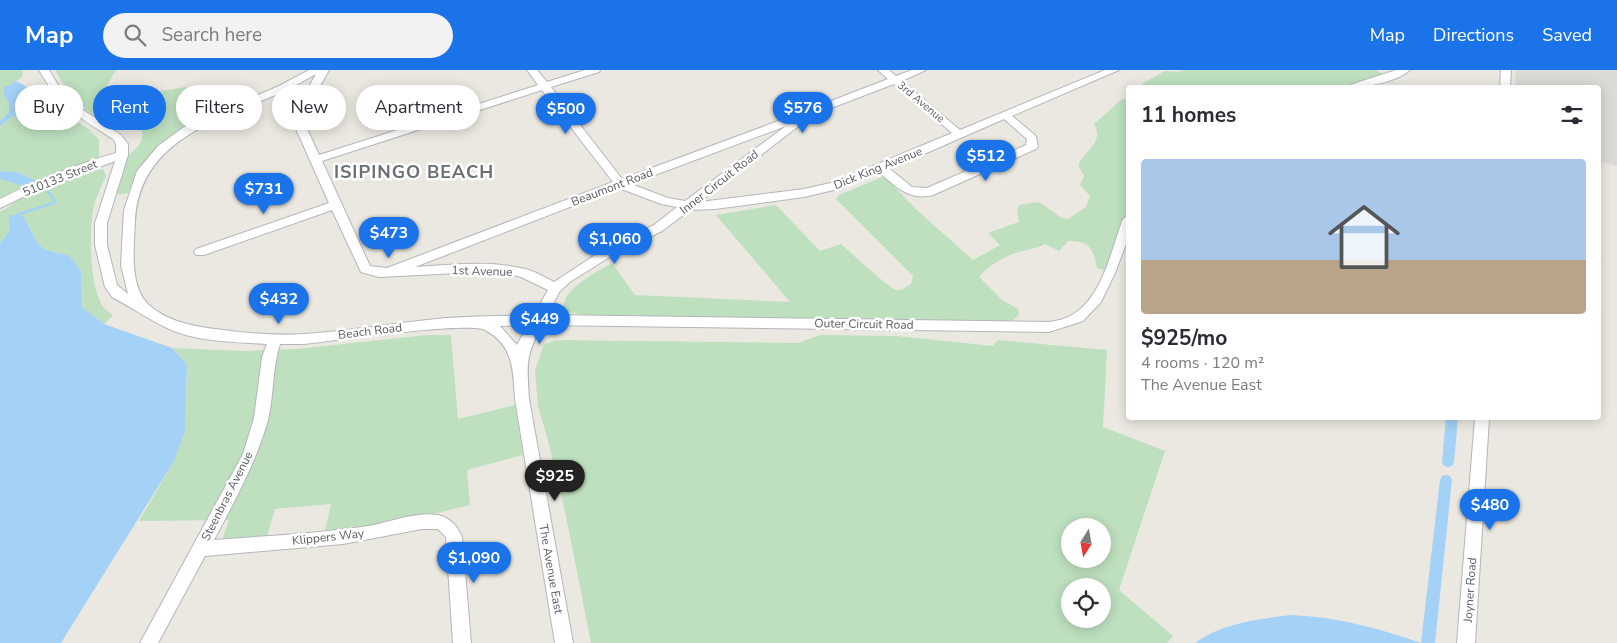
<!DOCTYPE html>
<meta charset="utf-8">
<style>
body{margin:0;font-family:"Nunito Sans",sans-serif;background:#f2f2f3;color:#2b2b33;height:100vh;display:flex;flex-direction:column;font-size:19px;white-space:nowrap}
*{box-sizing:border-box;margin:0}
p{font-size:16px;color:#7c7c81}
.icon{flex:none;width:28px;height:28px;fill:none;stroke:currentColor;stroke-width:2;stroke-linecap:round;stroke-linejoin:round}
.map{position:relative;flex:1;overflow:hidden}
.drawer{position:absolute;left:1126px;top:15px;width:475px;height:335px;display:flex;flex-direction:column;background:#fff;border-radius:5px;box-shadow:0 2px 12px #0003}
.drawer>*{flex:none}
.top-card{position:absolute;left:15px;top:15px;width:475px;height:45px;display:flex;gap:10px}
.needle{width:32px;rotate:191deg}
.controls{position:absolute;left:1061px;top:448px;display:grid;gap:10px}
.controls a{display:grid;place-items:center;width:50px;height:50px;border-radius:50%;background:#fff;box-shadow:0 2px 12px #0003;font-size:25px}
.price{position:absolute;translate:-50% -42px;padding:0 11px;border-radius:18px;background:#1a73e8;color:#fff;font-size:16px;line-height:32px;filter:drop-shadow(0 1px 2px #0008)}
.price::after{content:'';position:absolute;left:50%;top:30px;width:15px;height:11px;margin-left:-8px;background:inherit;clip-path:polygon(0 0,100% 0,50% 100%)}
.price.selected{background:#222;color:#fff}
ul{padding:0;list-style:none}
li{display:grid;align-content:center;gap:10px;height:265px;padding:0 15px}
li span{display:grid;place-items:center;height:155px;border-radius:5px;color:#555}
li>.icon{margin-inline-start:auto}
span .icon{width:90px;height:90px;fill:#fffc;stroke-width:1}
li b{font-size:21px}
h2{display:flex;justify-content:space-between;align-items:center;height:60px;padding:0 15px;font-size:21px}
.pill{padding:0 18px;border-radius:22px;background:#fff;box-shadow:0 2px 12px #0003;font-size:18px;line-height:45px}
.pill.selected{background:#1a73e8;color:#fff}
header{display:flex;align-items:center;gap:30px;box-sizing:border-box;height:70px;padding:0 25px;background:#1a73e8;color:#fff}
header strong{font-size:24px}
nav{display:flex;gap:28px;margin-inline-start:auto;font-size:18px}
.search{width:350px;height:45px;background:#f2f2f3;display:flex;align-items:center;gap:12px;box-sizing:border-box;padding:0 18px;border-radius:28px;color:#7c7c81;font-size:19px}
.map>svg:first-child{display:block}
.industrial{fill:#dcdad5}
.green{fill:#bee0bf;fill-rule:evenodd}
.water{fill:#a4d1f6}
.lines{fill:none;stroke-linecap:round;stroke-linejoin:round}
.stream{stroke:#a4d1f6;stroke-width:2.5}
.canal{fill:#a4d1f6;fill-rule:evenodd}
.street-casing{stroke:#b3b6ba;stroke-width:2}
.street{fill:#fff;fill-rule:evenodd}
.labels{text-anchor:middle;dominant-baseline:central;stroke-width:5;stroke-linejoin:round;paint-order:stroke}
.far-street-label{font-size:11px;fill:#595c60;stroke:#fff}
.street-label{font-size:12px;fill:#595c60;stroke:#fff}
.district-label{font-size:18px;font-weight:bold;letter-spacing:1px;fill:#6a6e72;stroke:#fff}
</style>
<header>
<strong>Map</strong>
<div class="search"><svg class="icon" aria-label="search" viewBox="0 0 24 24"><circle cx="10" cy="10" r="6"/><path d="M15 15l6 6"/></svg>Search here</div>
<nav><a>Map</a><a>Directions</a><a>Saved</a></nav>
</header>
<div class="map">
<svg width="1617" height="573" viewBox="0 0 1617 573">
<rect width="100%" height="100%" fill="#eae8e0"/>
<path class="industrial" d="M 1516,0 L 1617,0 L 1617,96 L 1599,92 L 1599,18 L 1515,17 Z"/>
<path class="green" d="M 0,0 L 23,0 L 22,7 L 4,20 L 3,24 L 8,30 L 9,42 L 0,51 Z
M 55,0 L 116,0 L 107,15 L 110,19 L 141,24 L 186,17 L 191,20 L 194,34 L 211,37 L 231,34 L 235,36 C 188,61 148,70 128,123 L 117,125 C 120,113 122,97 128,86 C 131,82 137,79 139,75 C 149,60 135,51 123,45 L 107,52 C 82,41 68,24 55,0 Z
M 1184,0 L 1376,0 L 1384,4 L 1363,12 L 1323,18 L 1144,18 L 1143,13 L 1165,1 L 1177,2 Z
M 1129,28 L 1129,141 L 1104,200 L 1097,198 C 1093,178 1090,171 1068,171 L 1059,181 L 1045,174 C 1035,179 1025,180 1015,183 C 1004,187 985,198 979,207 L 1002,230 L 1018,239 L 1019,245 L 1012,251 L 589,246 L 564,241 C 559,220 597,202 612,193 L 635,225 L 790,232 L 716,145 L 776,135 L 820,181 L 841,174 C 849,181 890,219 896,220 C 902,221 906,217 911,214 L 913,206 L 836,129 L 839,125 L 882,107 L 887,109 L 919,142 L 973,190 L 1000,175 L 988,163 L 1019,152 L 1017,140 L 1019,135 L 1039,132 L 1062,148 L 1068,149 L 1086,137 L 1090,126 L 1080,115 L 1084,106 L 1079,97 L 1079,93 C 1088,78 1104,71 1094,54 L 1121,30 Z
M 41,31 L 53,32 L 67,46 L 89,59 L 99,70 L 99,87 L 96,91 L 81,97 L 68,98 L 54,108 L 39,112 L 17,102 L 0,101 L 0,56 L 13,46 L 23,44 L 49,47 L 44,40 Z
M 93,99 L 103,99 L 106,106 C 102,115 97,125 94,135 C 89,159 89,214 102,235 C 104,239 109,242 113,245 L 104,254 L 82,237 L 81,201 L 69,185 C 33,179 40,175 23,146 L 0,173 L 0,142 L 21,129 Z
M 0,109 L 26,117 L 0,130 Z
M 428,265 L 451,265 L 458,349 L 515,335 L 523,385 L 467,400 L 470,435 L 392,454 L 324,464 L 331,434 L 275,439 L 266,470 L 226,470 L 223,467 L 229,450 L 139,451 L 174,391 L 185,362 L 187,294 L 172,278 L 244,281 L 296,279 Z
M 820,265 L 897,266 L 993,276 L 998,270 L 1107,280 L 1103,357 L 1165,381 L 1119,520 L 1173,566 L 1167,573 L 591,573 L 566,446 L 548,370 L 538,336 L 535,300 L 544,274 L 556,270 L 798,273 ZM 1070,456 L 1102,456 L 1102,489 L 1070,489 ZM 1070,516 L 1102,516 L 1102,549 L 1070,549 Z"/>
<path class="water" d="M 14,11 C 34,16 38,34 50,47 L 23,44 L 13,46 L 0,56 L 0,51 L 9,42 L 8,30 L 4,27 L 3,17 L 10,15 Z
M 0,101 L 17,102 L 39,112 L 26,117 L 0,109 Z
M 9,145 L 23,146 C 40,175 33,179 69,185 L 81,201 L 82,237 L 104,254 L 172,278 L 187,294 L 185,362 L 174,391 L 61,573 L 0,573 L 0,173 L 10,160 Z
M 1291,545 C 1338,547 1377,558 1421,573 L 1195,573 C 1222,553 1259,549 1291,545 Z"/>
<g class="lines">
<path class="stream" d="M 17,145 L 56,132 L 46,119 L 41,117"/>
<path class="canal" d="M 1446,348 L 1458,348 L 1454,392 L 1452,396 L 1448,397 L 1444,396 L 1442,392 Z
M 1446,405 L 1450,406 L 1452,410 L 1435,573 L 1421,573 L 1440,410 L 1442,406 Z"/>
<defs>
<path id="street" d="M 39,0 L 49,0 L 58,15 L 77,36 L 121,65 L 128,74 L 128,85 L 107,153 L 107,175 L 117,215 L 128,224 L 121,195 L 124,140 L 137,101 L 158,76 L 184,57 L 279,16 L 309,0 L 329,0 L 302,48 L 319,85 L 538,15 L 527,0 L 537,0 L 547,12 L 585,0 L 600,0 L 599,2 L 551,17 L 622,109 L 792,46 L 799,46 L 805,41 L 888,9 L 878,0 L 889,0 L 896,6 L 912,0 L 926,0 L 902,11 L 960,60 L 1105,0 L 1119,0 L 1012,46 L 1036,66 L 1038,77 L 1036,79 L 933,125 C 910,131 896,117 880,103 L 842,118 L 804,127 L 715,139 L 690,140 L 662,161 L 611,186 L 570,212 L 560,221 L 547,245 L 1049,252 C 1057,251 1065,249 1072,245 C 1103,227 1111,180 1123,149 L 1129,145 L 1129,166 L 1115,203 L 1101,232 L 1083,251 L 1049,262 L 542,255 C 525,287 527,294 529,329 L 573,573 L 555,573 L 515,329 C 513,301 514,275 485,260 C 468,251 332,271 304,274 L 280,274 C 272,299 274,325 268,350 C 256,393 234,432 214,470 C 263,466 313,464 362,457 C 386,454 414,441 438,445 C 451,448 457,456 462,467 L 471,573 L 453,573 L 446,467 L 438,459 L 422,459 L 343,474 L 205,486 L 158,573 L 140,573 L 243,384 L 254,348 L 262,287 L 267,274 C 235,272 196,272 167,258 C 148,249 131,237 112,227 L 105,217 L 95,175 L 95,153 L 115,91 L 27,125 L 0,138 L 0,129 C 37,110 77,94 116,83 L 116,74 L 113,69 C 79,47 60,37 39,0 ZM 316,4 L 297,38 L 289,19 ZM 894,14 L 952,63 L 835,112 L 804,119 L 700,132 L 813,45 ZM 542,20 L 613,112 L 387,198 L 370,196 L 322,91 ZM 280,23 L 329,133 L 196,179 L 194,182 L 196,185 L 204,185 L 332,140 L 361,202 L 379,207 L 457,203 L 509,204 L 521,207 L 548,220 L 534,245 C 505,246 476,246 447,248 C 400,252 352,261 305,264 C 275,266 244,263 215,259 C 191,256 166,251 148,234 C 129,216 134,175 135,151 C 139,70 218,50 280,23 ZM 1004,49 L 1027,69 L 1026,75 L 927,118 L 912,117 L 890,99 ZM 786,56 L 685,131 L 668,128 L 631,114 ZM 619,118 L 661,134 L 677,137 L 654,155 L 603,180 L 554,212 C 544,207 535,201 525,199 C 490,190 450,195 415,197 ZM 528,255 L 517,275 L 500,256 Z
M 1396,0 L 1410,0 C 1396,13 1360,18 1341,18 Z
M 1501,0 L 1511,0 L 1510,18 L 1500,18 Z
M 1475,348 L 1489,348 L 1475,573 L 1457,573 Z"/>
</defs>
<use href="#street" class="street-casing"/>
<use href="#street" class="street"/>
</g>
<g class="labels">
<g class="far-street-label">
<text transform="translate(921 32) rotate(40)">3rd Avenue</text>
</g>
<g class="street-label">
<text transform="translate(878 98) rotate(-22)">Dick King Avenue</text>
<text transform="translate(60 108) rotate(-22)">510133 Street</text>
<text transform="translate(719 112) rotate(-38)">Inner Circuit Road</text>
<text transform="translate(612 117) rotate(-21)">Beaumont Road</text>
<text transform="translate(482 201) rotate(2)">1st Avenue</text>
<text transform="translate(864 254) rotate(1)">Outer Circuit Road</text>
<text transform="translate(370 261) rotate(-7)">Beach Road</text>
<text transform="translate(227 426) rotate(-63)">Steenbras Avenue</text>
<text transform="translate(328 467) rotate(-6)">Klippers Way</text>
<text transform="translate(551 499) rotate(80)">The Avenue East</text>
<text transform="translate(1470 520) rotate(-86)">Joyner Road</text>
</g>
<g class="district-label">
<text x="414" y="102">ISIPINGO BEACH</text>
</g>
</g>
</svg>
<div class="controls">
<a><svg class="needle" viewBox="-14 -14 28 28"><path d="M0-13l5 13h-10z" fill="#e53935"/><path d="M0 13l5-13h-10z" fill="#7c7c81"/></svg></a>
<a><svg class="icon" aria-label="locate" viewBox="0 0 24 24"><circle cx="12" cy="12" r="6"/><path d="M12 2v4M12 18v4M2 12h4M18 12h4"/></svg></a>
</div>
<b class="price" style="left:803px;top:64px">$576</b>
<b class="price" style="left:566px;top:65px">$500</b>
<b class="price" style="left:986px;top:112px">$512</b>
<b class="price" style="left:264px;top:145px">$731</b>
<b class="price" style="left:389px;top:189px">$473</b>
<b class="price" style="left:615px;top:195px">$1,060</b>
<b class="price" style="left:279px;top:255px">$432</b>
<b class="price" style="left:540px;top:275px">$449</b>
<b class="price selected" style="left:555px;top:432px">$925</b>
<b class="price" style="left:1490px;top:461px">$480</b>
<b class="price" style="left:474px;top:514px">$1,090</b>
<div class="top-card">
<a class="pill">Buy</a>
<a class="pill selected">Rent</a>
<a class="pill">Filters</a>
<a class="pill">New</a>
<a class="pill">Apartment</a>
</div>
<section class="drawer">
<h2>11 homes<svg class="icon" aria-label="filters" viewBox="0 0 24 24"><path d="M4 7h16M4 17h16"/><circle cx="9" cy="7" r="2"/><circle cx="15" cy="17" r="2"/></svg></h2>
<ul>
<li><span style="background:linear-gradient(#a9c7e8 65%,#b9a48a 0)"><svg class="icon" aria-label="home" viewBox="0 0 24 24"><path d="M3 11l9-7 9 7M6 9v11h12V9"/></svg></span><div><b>$925/mo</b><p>4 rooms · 120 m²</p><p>The Avenue East</p></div></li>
</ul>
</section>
</div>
